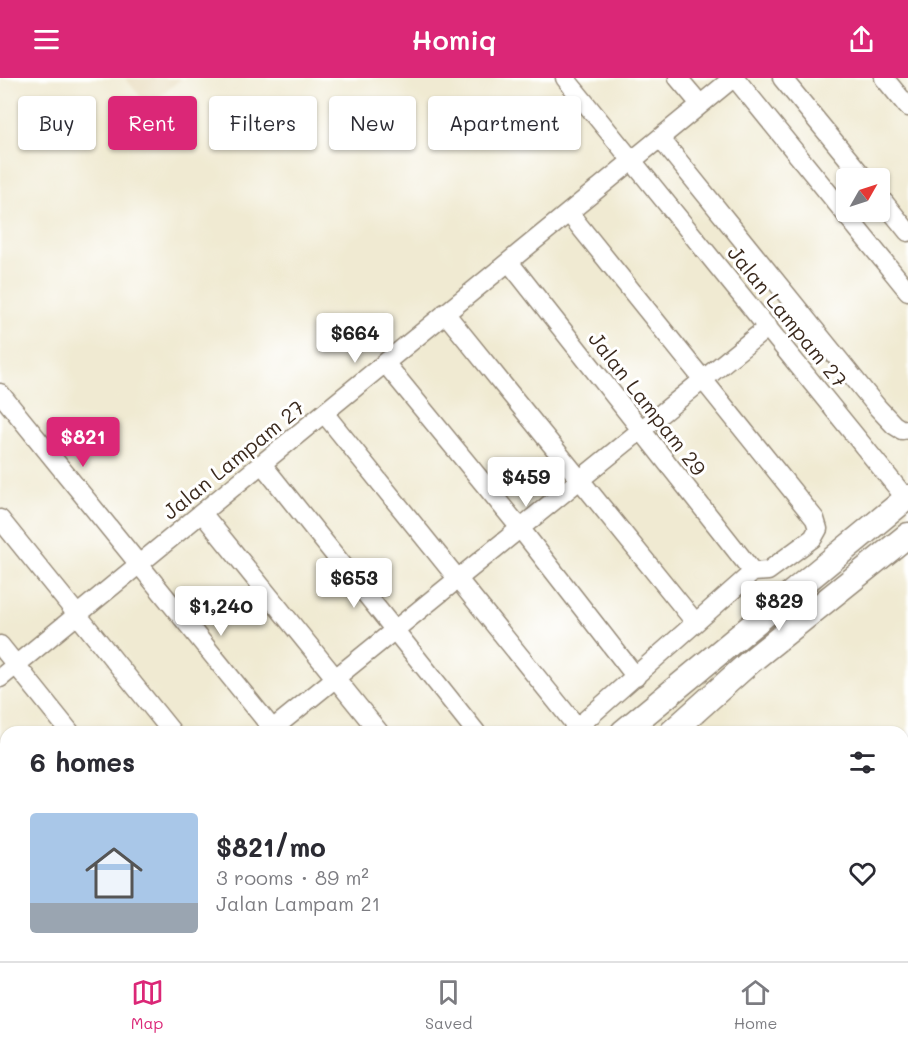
<!DOCTYPE html>
<meta charset="utf-8">
<style>
body{margin:0;font-family:Mali,sans-serif;background:#f2f2f3;color:#2b2b33;height:100vh;display:flex;flex-direction:column;font-size:22px;white-space:nowrap}
*{box-sizing:border-box;margin:0}
p{font-size:20px;color:#7c7c81}
.icon{flex:none;width:33px;height:33px;fill:none;stroke:currentColor;stroke-width:2;stroke-linecap:round;stroke-linejoin:round}
.map{position:relative;flex:1;overflow:hidden}
.panel{position:absolute;left:0px;top:648px;width:909px;height:236px;display:flex;flex-direction:column;background:#fff;border-radius:18px 18px 0 0;box-shadow:0 2px 4px #0004}
.panel>*{flex:none}
.hud{position:absolute;left:18px;top:18px;width:600px;height:54px;display:flex;gap:12px}
.needle{width:39px;rotate:51deg}
.fabs{position:absolute;left:836px;top:90px;display:grid;gap:12px}
.fabs a{display:grid;place-items:center;width:54px;height:54px;border-radius:6px;background:#fff;box-shadow:0 2px 4px #0004;font-size:30px}
.price{position:absolute;translate:-50% -51px;padding:0 14px;border-radius:6px;background:#fff;color:#222;font-size:20px;line-height:39px;filter:drop-shadow(0 2px 3px #0008)}
.price::after{content:'';position:absolute;left:50%;top:36px;width:18px;height:14px;margin-left:-9px;background:inherit;clip-path:polygon(0 0,100% 0,50% 100%)}
.price.current{background:#db2777;color:#fff}
ul{padding:0;list-style:none}
li{display:flex;align-items:center;gap:18px;height:150px;padding:0 30px}
li span{display:grid;place-items:center;flex:none;width:168px;height:120px;border-radius:6px;color:#555}
li>.icon{margin-inline-start:auto}
span .icon{width:72px;height:72px;fill:#fffc;stroke-width:1}
li b{font-size:26px}
h2{display:flex;justify-content:space-between;align-items:center;height:72px;padding:0 30px;font-size:26px}
.pill{padding:0 21px;border-radius:6px;background:#fff;box-shadow:0 2px 4px #0004;font-size:21px;line-height:54px}
.pill.current{background:#db2777;color:#fff}
header{display:flex;justify-content:space-between;align-items:center;height:78px;padding:0 30px;background:#db2777;color:#fff;font-size:27px;font-weight:600}
.tabs{display:flex;justify-content:space-around;align-items:center;height:84px;border-top:2px solid #e1e1e2;background:#fff;font-size:16px;color:#7c7c81}
.tabs a{display:grid;justify-items:center;gap:3px}
.tabs .current{color:#db2777}
.map>svg:first-child{display:block}
.built{fill:#e7daba}
.lines{fill:none;stroke-linecap:round;stroke-linejoin:round}
.minor-casing{stroke:#968a78;stroke-width:21}
.major-casing{stroke:#968a78;stroke-width:27}
.minor{stroke:#fff;stroke-width:18}
.major{stroke:#fff;stroke-width:24}
.labels{text-anchor:middle;dominant-baseline:central;stroke-width:6;stroke-linejoin:round;paint-order:stroke}
.street-label{font-size:21px;fill:#3b2a1e;stroke:#fff}
</style>
<header><svg class="icon" aria-label="menu" viewBox="0 0 24 24"><path d="M4 6h16M4 12h16M4 18h16"/></svg>Homiq<svg class="icon" aria-label="share" viewBox="0 0 24 24"><path d="M12 15V3M7 8l5-5 5 5M5 13v7h14v-7"/></svg></header>
<div class="map">
<svg width="908" height="883" viewBox="0 0 908 883">
<rect width="100%" height="100%" fill="#fff"/>
<filter id="ink" filterUnits="userSpaceOnUse"><feTurbulence type="fractalNoise" baseFrequency=".0167" numOctaves="2"/><feDisplacementMap in="SourceGraphic" scale="12" xChannelSelector="R" yChannelSelector="G"/><feConvolveMatrix kernelMatrix="1 2 1 2 8 2 1 2 1" color-interpolation-filters="sRGB"/></filter>
<filter id="wash" filterUnits="userSpaceOnUse"><feTurbulence type="fractalNoise" baseFrequency=".008" numOctaves="4" result="noise"/><feDisplacementMap in="SourceGraphic" scale="24" xChannelSelector="R" yChannelSelector="G"/><feGaussianBlur stdDeviation="1.35" result="paint"/><feColorMatrix in="noise" values="0 0 0 0 0 0 0 0 0 0 0 0 0 0 0 0 0 1.4 0 .05"/><feComposite in="paint" operator="in"/></filter>
<g filter="url(#wash)">
<rect width="100%" height="100%" fill="#f0ead2"/>
<path class="built" d="M 125,0 L 182,0 L 148,28 Z"/>
</g>
<g filter="url(#ink)">
<g class="lines">
<defs>
<path id="minor" d="M 565,0 L 908,423
M 678,0 L 700,26
M 735,0 L 908,213
M 782,0 L 864,100
M 884,0 L 908,29
M 660,60 L 878,330 L 894,347 L 902,352 L 908,351
M 879,118 L 908,154
M 569,135 L 815,441 L 818,451 L 813,460 L 768,493 L 753,494 L 572,654
M 509,184 L 753,494
M 445,235 L 695,544
M 385,285 L 520,450 L 636,599
M 0,315 L 275,654
M 324,335 L 577,649
M 262,386 L 476,654
M 202,435 L 379,654
M 0,441 L 172,654
M 0,567 L 70,654
M 0,600 L 733,0
M 269,654 L 768,249
M 354,878 L 360,880 L 370,878"/>
<path id="major" d="M 623,654 L 908,419
M 672,654 L 751,583 L 908,457
M 0,849 L 6,852
M 70,878 L 83,883
M 423,883 L 427,878
M 460,883 L 463,878"/>
</defs>
<use href="#minor" class="minor-casing"/>
<use href="#major" class="major-casing"/>
<use href="#minor" class="minor"/>
<use href="#major" class="major"/>
</g>
</g>
<g class="labels">
<g class="street-label">
<text transform="translate(788 238) rotate(51)">Jalan Lampam 27</text>
<text transform="translate(648 325) rotate(52)">Jalan Lampam 29</text>
<text transform="translate(233 381) rotate(-39)">Jalan Lampam 27</text>
</g>
</g>
</svg>
<div class="fabs">
<a><svg class="needle" viewBox="-14 -14 28 28"><path d="M0-13l5 13h-10z" fill="#e53935"/><path d="M0 13l5-13h-10z" fill="#7c7c81"/></svg></a>
</div>
<b class="price" style="left:355px;top:286px">$664</b>
<b class="price current" style="left:83px;top:390px">$821</b>
<b class="price" style="left:526px;top:430px">$459</b>
<b class="price" style="left:354px;top:531px">$653</b>
<b class="price" style="left:779px;top:554px">$829</b>
<b class="price" style="left:221px;top:559px">$1,240</b>
<div class="hud">
<a class="pill">Buy</a>
<a class="pill current">Rent</a>
<a class="pill">Filters</a>
<a class="pill">New</a>
<a class="pill">Apartment</a>
</div>
<section class="panel">
<h2>6 homes<svg class="icon" aria-label="filters" viewBox="0 0 24 24"><path d="M4 7h16M4 17h16"/><circle cx="9" cy="7" r="2"/><circle cx="15" cy="17" r="2"/></svg></h2>
<ul>
<li><span style="background:linear-gradient(#a9c7e8 75%,#9aa5b1 0)"><svg class="icon" aria-label="home" viewBox="0 0 24 24"><path d="M3 11l9-7 9 7M6 9v11h12V9"/></svg></span><div><b>$821/mo</b><p>3 rooms · 89 m²</p><p>Jalan Lampam 21</p></div><svg class="icon" aria-label="heart" viewBox="0 0 24 24"><path d="M12 20l-8-8c-3-5 5-10 8-4 3-6 11-1 8 4z"/></svg></li>
</ul>
</section>
</div>
<nav class="tabs">
<a class="current"><svg class="icon" aria-label="map" viewBox="0 0 24 24"><path d="M3 6l6-2 6 2 6-2v14l-6 2-6-2-6 2zM9 4v14M15 6v14"/></svg>Map</a>
<a><svg class="icon" aria-label="saved" viewBox="0 0 24 24"><path d="M7 4h10v16l-5-4-5 4z"/></svg>Saved</a>
<a><svg class="icon" aria-label="home" viewBox="0 0 24 24"><path d="M3 11l9-7 9 7M6 9v11h12V9"/></svg>Home</a>
</nav>
